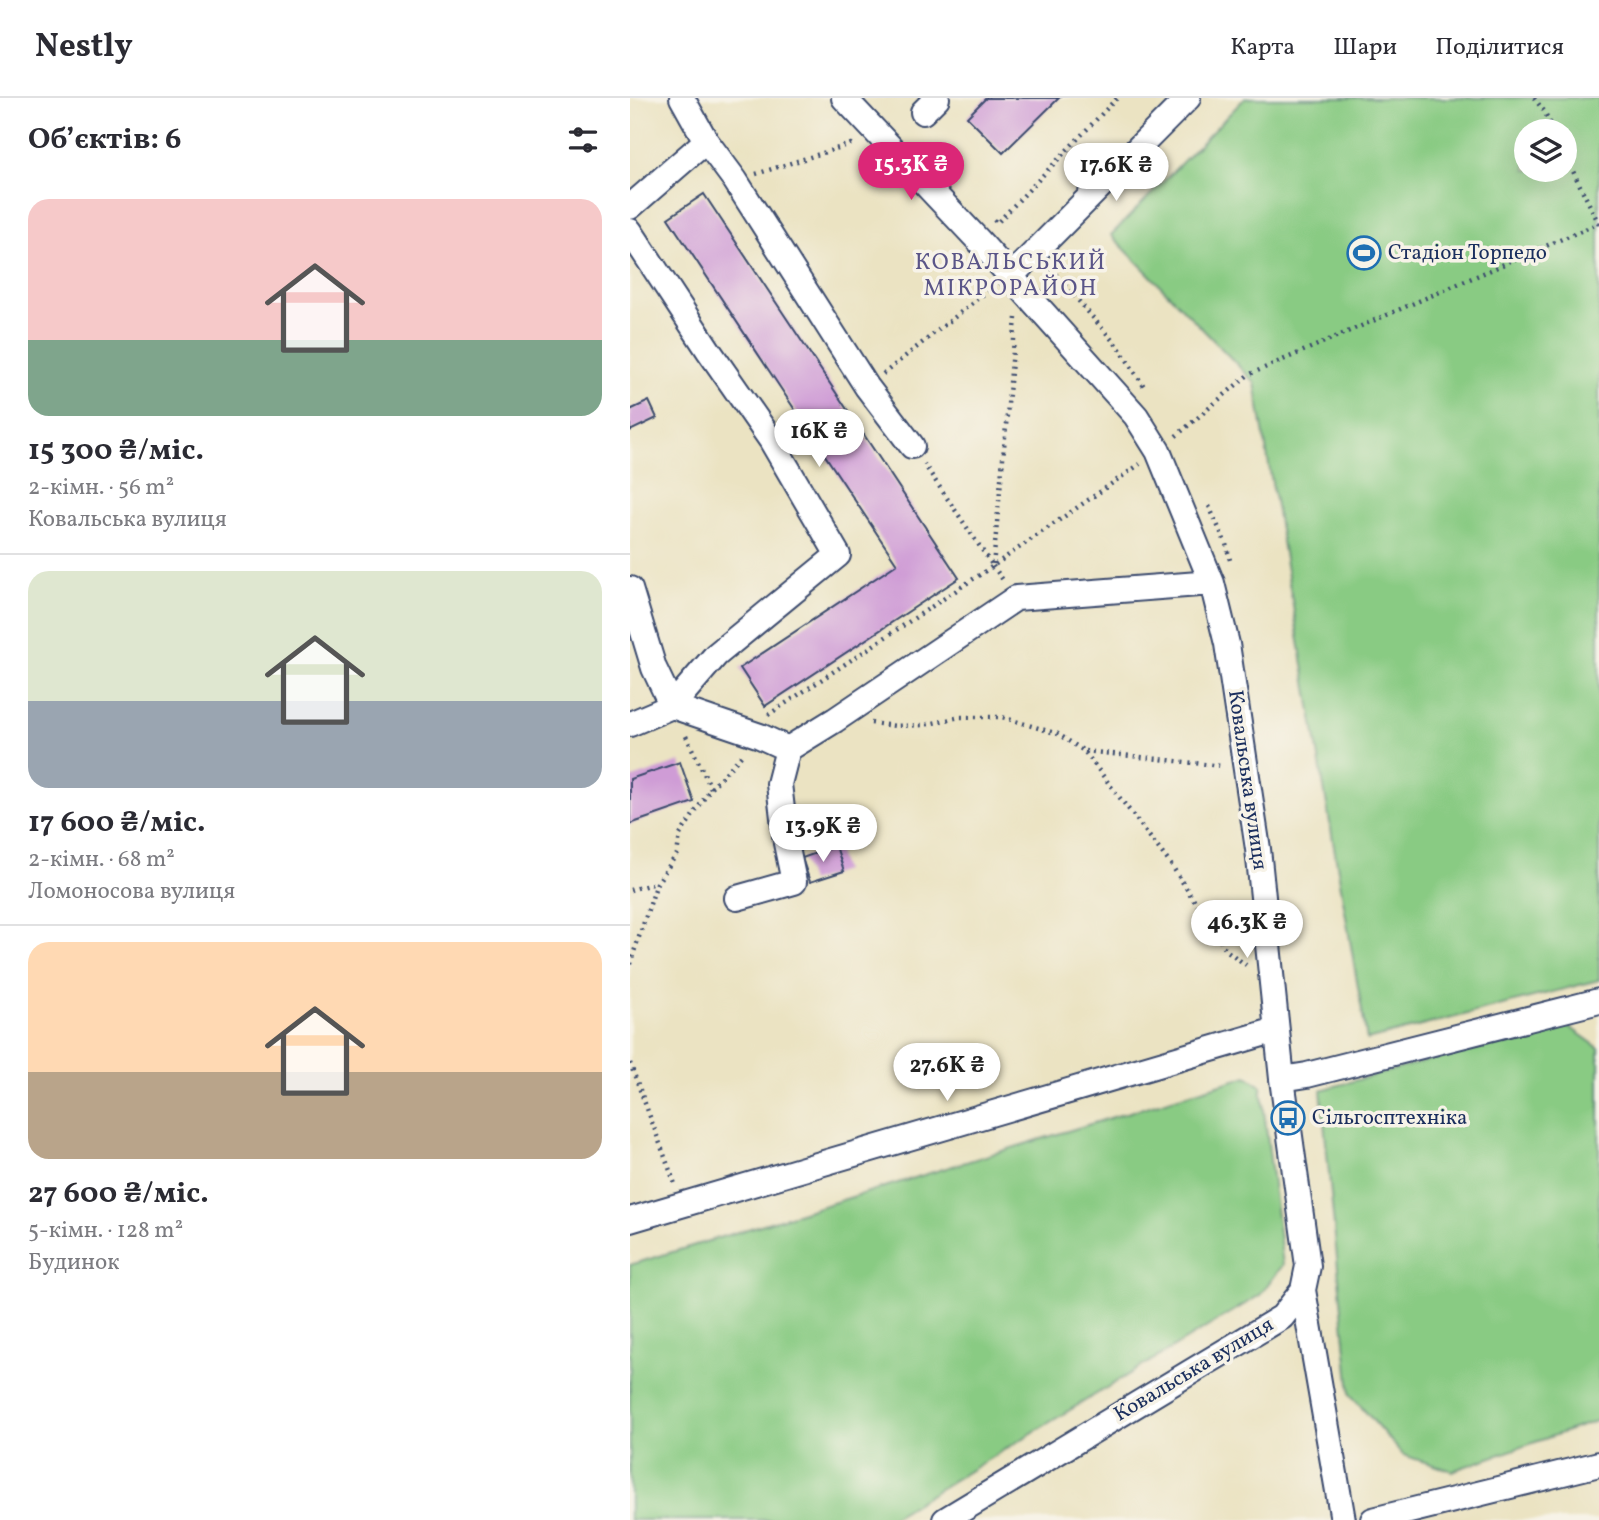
<!DOCTYPE html>
<html lang="uk">
<meta charset="utf-8">
<style>
body{margin:0;font-family:Vollkorn,serif;background:#f7f7f7;color:#2b2b33;height:100vh;display:flex;flex-direction:column;font-size:26px;white-space:nowrap}
*{box-sizing:border-box;margin:0}
p{font-size:23px;color:#7c7c81}
.icon{flex:none;width:38px;height:38px;fill:none;stroke:currentColor;stroke-width:2;stroke-linecap:round;stroke-linejoin:round}
.map{position:relative;flex:1;overflow:hidden}
.drawer{display:flex;flex-direction:column;background:#fff;width:630px}
.drawer>*{flex:none}
.tools{position:absolute;left:884px;top:21px;display:grid;gap:14px}
.tools a{display:grid;place-items:center;width:63px;height:63px;border-radius:50%;background:#fff;box-shadow:0 7px 28px #0002;font-size:35px}
.price{position:absolute;translate:-50% -60px;padding:0 16px;border-radius:24px;background:#fff;color:#222;font-size:23px;line-height:46px;filter:drop-shadow(0 2px 4px #0008)}
.price::after{content:'';position:absolute;left:50%;top:42px;width:21px;height:16px;margin-left:-10px;background:inherit;clip-path:polygon(0 0,100% 0,50% 100%)}
.price.selected{background:#db2777;color:#fff}
ul{padding:0;list-style:none}
li{display:grid;align-content:center;gap:14px;height:371px;padding:0 28px}
li+li{border-top:2px solid #e1e1e2}
li span{display:grid;place-items:center;height:217px;border-radius:21px;color:#555}
li>.icon{margin-inline-start:auto}
span .icon{width:126px;height:126px;fill:#fffc;stroke-width:1}
li b{font-size:30px}
h2{display:flex;justify-content:space-between;align-items:center;height:84px;padding:0 28px;font-size:30px}
header{display:flex;align-items:center;gap:42px;box-sizing:border-box;height:98px;padding:0 35px;background:#fff;border-bottom:2px solid #e1e1e2}
header strong{font-size:33px}
nav{display:flex;gap:38px;margin-inline-start:auto;font-size:24px}
main{display:flex;flex:1;min-height:0}
.map>svg:first-child{display:block}
.green{fill:#89cb83;stroke:#527d70;stroke-width:2;fill-rule:evenodd}
.building{fill:#cf9cd6}
.lines{fill:none;stroke-linecap:round;stroke-linejoin:round}
.minor-casing{stroke:#3a4a6d;stroke-width:28}
.path{stroke:#3a4a6d;stroke-width:4.5;stroke-dasharray:2 5;stroke-linecap:butt}
.minor{stroke:#fff;stroke-width:24}
.labels{text-anchor:middle;dominant-baseline:central;stroke-width:7;stroke-linejoin:round;paint-order:stroke}
.poi-label{font-size:21px;fill:#1b2f5e;stroke:#f7f3e8;text-anchor:start}
.street-label{font-size:21px;fill:#1b2f5e;stroke:#f7f3e8}
.neighbourhood-label{font-size:23px;letter-spacing:2px;fill:#5a5588;stroke:#f7f3e8}
</style>
<header>
<strong>Nestly</strong>
<nav><a>Карта</a><a>Шари</a><a>Поділитися</a></nav>
</header>
<main>
<section class="drawer">
<h2>Об’єктів: 6<svg class="icon" aria-label="filters" viewBox="0 0 24 24"><path d="M4 7h16M4 17h16"/><circle cx="9" cy="7" r="2"/><circle cx="15" cy="17" r="2"/></svg></h2>
<ul>
<li><span style="background:linear-gradient(#f6c9c9 65%,#7fa58c 0)"><svg class="icon" aria-label="home" viewBox="0 0 24 24"><path d="M3 11l9-7 9 7M6 9v11h12V9"/></svg></span><div><b>15 300 ₴/міс.</b><p>2-кімн. · 56 m²</p><p>Ковальська вулиця</p></div></li>
<li><span style="background:linear-gradient(#dfe7d0 60%,#9aa5b1 0)"><svg class="icon" aria-label="home" viewBox="0 0 24 24"><path d="M3 11l9-7 9 7M6 9v11h12V9"/></svg></span><div><b>17 600 ₴/міс.</b><p>2-кімн. · 68 m²</p><p>Ломоносова вулиця</p></div></li>
<li><span style="background:linear-gradient(#ffd9b3 60%,#b9a48a 0)"><svg class="icon" aria-label="home" viewBox="0 0 24 24"><path d="M3 11l9-7 9 7M6 9v11h12V9"/></svg></span><div><b>27 600 ₴/міс.</b><p>5-кімн. · 128 m²</p><p>Будинок</p></div></li>
</ul>
</section>
<div class="map">
<svg width="969" height="1422" viewBox="0 0 969 1422">
<rect width="100%" height="100%" fill="#f7f3e8"/>
<filter id="ink" filterUnits="userSpaceOnUse"><feTurbulence type="fractalNoise" baseFrequency=".0143" numOctaves="2"/><feDisplacementMap in="SourceGraphic" scale="14" xChannelSelector="R" yChannelSelector="G"/><feConvolveMatrix kernelMatrix="1 2 1 2 8 2 1 2 1" color-interpolation-filters="sRGB"/></filter>
<filter id="wash" filterUnits="userSpaceOnUse"><feTurbulence type="fractalNoise" baseFrequency=".00686" numOctaves="4" result="noise"/><feDisplacementMap in="SourceGraphic" scale="28" xChannelSelector="R" yChannelSelector="G"/><feGaussianBlur stdDeviation="1.57" result="paint"/><feColorMatrix in="noise" values="0 0 0 0 0 0 0 0 0 0 0 0 0 0 0 0 0 1.4 0 .05"/><feComposite in="paint" operator="in"/></filter>
<g filter="url(#wash)">
<rect width="100%" height="100%" fill="#ebe3c2"/>
<path class="green" d="M 615,0 L 969,0 L 969,882 L 737,942 L 625,285 L 481,137 ZM 896,33 L 934,33 L 934,72 L 896,72 Z
M 934,925 L 969,950 L 969,1322 L 822,1373 L 773,1357 L 720,1296 L 691,992 Z
M 617,978 L 631,988 L 653,1167 L 630,1197 L 258,1422 L 0,1422 L 0,1167 Z"/>
<g id="blocks">
<path class="building" d="M 356,0 L 429,0 L 373,55 L 337,19 Z
M 74,96 L 329,480 L 135,608 L 110,570 L 267,466 L 38,120 Z
M 19,303 L 27,320 L 0,333 L 0,312 Z
M 50,664 L 64,704 L 0,726 L 0,681 Z
M 206,748 L 214,773 L 180,784 L 172,760 Z"/>
</g>
</g>
<g filter="url(#ink)">
<use href="#blocks" fill-opacity="0" stroke="#3a4a6d" stroke-width="2"/>
<g class="lines">
<defs>
<path id="minor" d="M 214,0 L 349,143 L 506,318 L 528,353 L 582,485 L 597,546 L 628,751 L 652,981 L 678,1168 L 673,1192 L 652,1219 L 315,1422
M 293,14 L 307,0
M 76,43 L 105,82 L 237,289 L 282,348
M 0,109 L 76,43 L 52,0
M 0,133 L 79,253 L 141,342 L 208,457 L 86,557 L 42,608 L 0,626
M 381,178 L 558,0
M 0,491 L 24,570 L 42,608 L 130,638 L 158,651
M 107,800 L 164,784 L 156,745 L 149,686 L 158,651 L 205,622 L 386,500 L 582,485
M 652,981 L 677,977 L 969,903
M 0,1122 L 646,932
M 673,1192 L 713,1422
M 743,1422 L 969,1366"/>
</defs>
<use href="#minor" class="minor-casing"/>
<path class="path" d="M 904,0 L 914,13 L 924,33
M 934,55 L 969,126
M 126,76 L 221,46 L 224,48
M 364,122 L 367,125 L 487,0
M 421,171 L 490,251 L 515,290
M 386,220 L 363,468 L 510,366
M 253,276 L 360,191
M 546,338 L 618,277 L 969,125
M 579,408 L 596,446 L 600,462
M 363,468 L 373,482
M 138,617 L 363,468 L 294,366
M 241,625 L 265,628 L 294,627 L 330,619 L 372,619 L 428,636 L 454,653 L 542,768 L 596,852 L 616,867
M 455,653 L 592,668
M 81,690 L 114,655
M 0,792 L 26,785
M 0,866 L 27,785 L 47,756 L 50,737 L 81,690 L 56,638
M 0,965 L 45,1086"/>
<use href="#minor" class="minor"/>
</g>
</g>
<defs>
<symbol id="stadium-ring" viewBox="-11 -11 22 22"><circle r="9.5" fill="#f7f3e8" stroke="#1f6fb2" stroke-width="1.5"/><path d="M0-5a6.5 5 0 1 0 0 10a6.5 5 0 1 0 0-10ZM-3.5-1.8h7v3.6h-7Z" fill="#1f6fb2"/></symbol>
<symbol id="bus-ring" viewBox="-11 -11 22 22"><circle r="9.5" fill="#f7f3e8" stroke="#1f6fb2" stroke-width="1.5"/><path d="M-5-6H5V4H4V6H2V4H-2V6H-4V4H-5ZM-3.5-4V0h7V-4ZM-3.5 1.2v1.5H-2V1.2ZM2 1.2v1.5H3.5V1.2Z" fill="#1f6fb2"/></symbol>
</defs>
<g fill-rule="evenodd">
<use href="#stadium-ring" x="715" y="136" width="38" height="38"/>
<use href="#bus-ring" x="639" y="1001" width="38" height="38"/>
</g>
<g class="labels">
<g class="poi-label">
<text x="758" y="155">Стадіон Торпедо</text>
<text x="682" y="1020">Сільгосптехніка</text>
</g>
<g class="street-label">
<text transform="translate(617 682) rotate(82)">Ковальська вулиця</text>
<text transform="translate(564 1272) rotate(-31)">Ковальська вулиця</text>
</g>
<g class="neighbourhood-label">
<text x="381" y="165">КОВАЛЬСЬКИЙ<tspan x="381" dy="26">МІКРОРАЙОН</tspan></text>
</g>
</g>
</svg>
<div class="tools">
<a><svg class="icon" aria-label="layers" viewBox="0 0 24 24"><path d="M12 4l9 5-9 5-9-5zM3 14l9 5 9-5"/></svg></a>
</div>
<b class="price selected" style="left:281px;top:104px">15.3K ₴</b>
<b class="price" style="left:486px;top:105px">17.6K ₴</b>
<b class="price" style="left:189px;top:371px">16K ₴</b>
<b class="price" style="left:193px;top:766px">13.9K ₴</b>
<b class="price" style="left:617px;top:862px">46.3K ₴</b>
<b class="price" style="left:317px;top:1005px">27.6K ₴</b>
</div>
</main>
